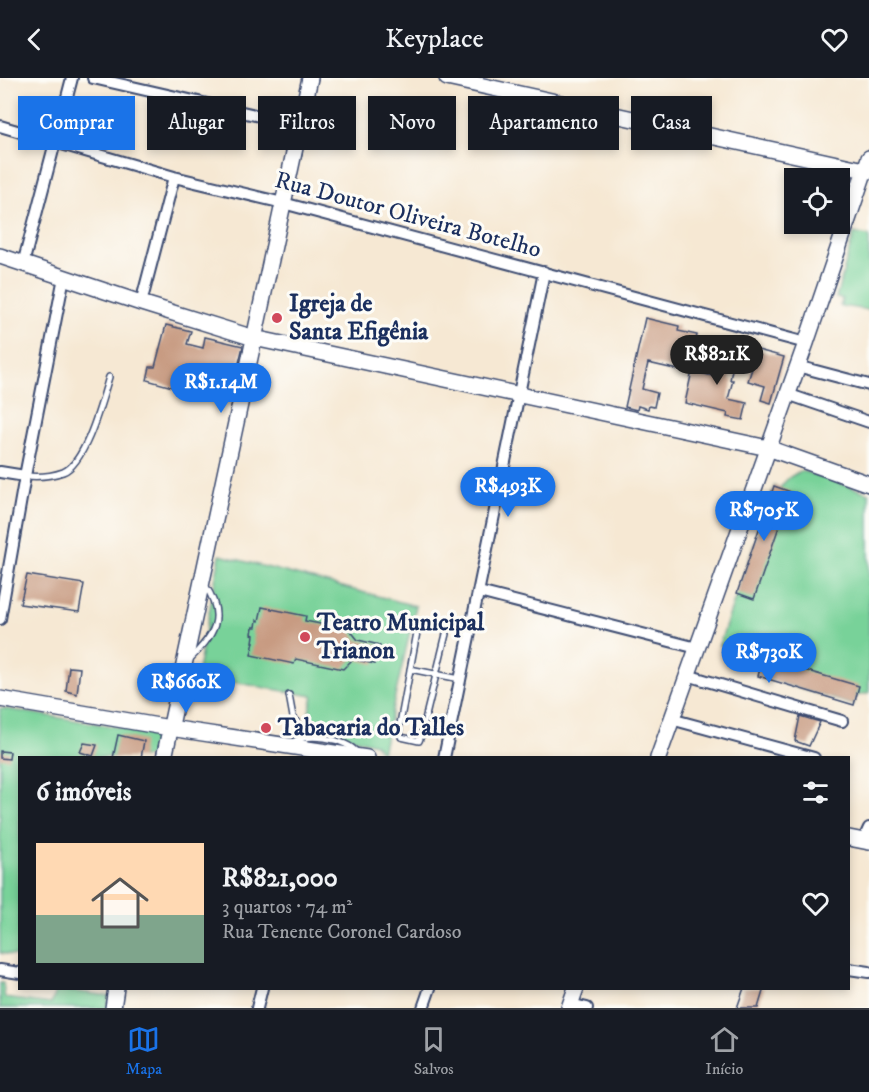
<!DOCTYPE html>
<html lang="pt">
<meta charset="utf-8">
<style>
body{margin:0;font-family:"IM FELL DW Pica",serif;background:#242831;color:#f1f3f6;height:100vh;display:flex;flex-direction:column;font-size:22px;white-space:nowrap}
*{box-sizing:border-box;margin:0}
p{font-size:20px;color:#9ea1a6}
.icon{flex:none;width:33px;height:33px;fill:none;stroke:currentColor;stroke-width:2;stroke-linecap:round;stroke-linejoin:round}
.map{position:relative;flex:1;overflow:hidden}
.side{position:absolute;left:18px;top:678px;width:832px;height:234px;display:flex;flex-direction:column;background:#171b24;border-radius:0px;box-shadow:0 3px 9px #0003}
.side>*{flex:none}
.top-card{position:absolute;left:18px;top:18px;width:834px;height:54px;display:flex;gap:12px}
.fabs{position:absolute;left:784px;top:90px;display:grid;gap:12px}
.fabs a{display:grid;place-items:center;width:66px;height:66px;border-radius:0px;background:#171b24;box-shadow:0 3px 9px #0003;font-size:30px}
.price{position:absolute;translate:-50% -51px;padding:0 14px;border-radius:21px;background:#1a73e8;color:#fff;font-size:20px;line-height:39px;filter:drop-shadow(0 2px 3px #0008)}
.price::after{content:'';position:absolute;left:50%;top:36px;width:18px;height:14px;margin-left:-9px;background:inherit;clip-path:polygon(0 0,100% 0,50% 100%)}
.price.current{background:#222;color:#fff}
ul{padding:0;list-style:none}
li{display:flex;align-items:center;gap:18px;height:150px;padding:0 18px}
li span{display:grid;place-items:center;flex:none;width:168px;height:120px;border-radius:0px;color:#555}
li>.icon{margin-inline-start:auto}
span .icon{width:72px;height:72px;fill:#fffc;stroke-width:1}
li b{font-size:26px}
h2{display:flex;justify-content:space-between;align-items:center;height:72px;padding:0 18px;font-size:26px}
.chip{padding:0 21px;border-radius:0px;background:#171b24;box-shadow:0 3px 9px #0003;font-size:21px;line-height:54px}
.chip.current{background:#1a73e8;color:#fff}
header{display:flex;justify-content:space-between;align-items:center;height:78px;padding:0 18px;background:#171b24;font-size:27px;font-weight:600}
.tab-bar{display:flex;justify-content:space-around;align-items:center;height:84px;border-top:2px solid #363941;background:#171b24;font-size:16px;color:#9ea1a6}
.tab-bar a{display:grid;justify-items:center;gap:3px}
.tab-bar .current{color:#1a73e8}
.map>svg:first-child{display:block}
.green{fill:#78d299;stroke:#4a807c;stroke-width:1.5}
.building{fill:#c89b82}
.lines{fill:none;stroke-linecap:round;stroke-linejoin:round}
.lane-casing{stroke:#3c4b70;stroke-width:8}
.street-casing{stroke:#3c4b70;stroke-width:14}
.secondary-casing{stroke:#3c4b70;stroke-width:18}
.lane{stroke:#fff;stroke-width:5}
.street{stroke:#fff;stroke-width:10}
.secondary{stroke:#fff;stroke-width:15}
.poi-dot{fill:#d1495b;stroke:#fdfcf7;stroke-width:2}
.labels{text-anchor:middle;dominant-baseline:central;stroke-width:6;stroke-linejoin:round;paint-order:stroke}
.street-label{font-size:24px;fill:#1b2f5e;stroke:#fdfcf7}
.poi-label{font-size:24px;font-weight:bold;fill:#1b2f5e;stroke:#fdfcf7;text-anchor:start}
</style>
<header><svg class="icon" aria-label="back" viewBox="0 0 24 24"><path d="M15 5l-7 7 7 7"/></svg>Keyplace<svg class="icon" aria-label="heart" viewBox="0 0 24 24"><path d="M12 20l-8-8c-3-5 5-10 8-4 3-6 11-1 8 4z"/></svg></header>
<div class="map">
<svg width="869" height="930" viewBox="0 0 869 930">
<rect width="100%" height="100%" fill="#fdfcf7"/>
<filter id="ink" filterUnits="userSpaceOnUse"><feTurbulence type="fractalNoise" baseFrequency=".0167" numOctaves="2"/><feDisplacementMap in="SourceGraphic" scale="12" xChannelSelector="R" yChannelSelector="G"/><feConvolveMatrix kernelMatrix="1 2 1 2 8 2 1 2 1" color-interpolation-filters="sRGB"/></filter>
<filter id="wash" filterUnits="userSpaceOnUse"><feTurbulence type="fractalNoise" baseFrequency=".008" numOctaves="4" result="noise"/><feDisplacementMap in="SourceGraphic" scale="24" xChannelSelector="R" yChannelSelector="G"/><feGaussianBlur stdDeviation="1.35" result="paint"/><feColorMatrix in="noise" values="0 0 0 0 0 0 0 0 0 0 0 0 0 0 0 0 0 1.4 0 .05"/><feComposite in="paint" operator="in"/></filter>
<g filter="url(#wash)">
<rect width="100%" height="100%" fill="#f6e8d3"/>
<path class="green" d="M 854,155 L 869,158 L 869,232 L 840,228 L 843,221 L 836,220 Z
M 803,393 L 869,415 L 869,615 L 856,618 L 854,627 L 758,598 L 763,580 L 719,567 L 774,408 L 780,410 C 786,401 792,396 803,393 Z
M 220,477 L 416,528 L 382,675 L 375,666 L 314,650 L 307,642 L 313,618 L 197,598 Z
M 0,630 L 161,656 L 156,679 L 20,680 L 19,878 L 0,875 Z
M 0,905 L 3,905 L 5,920 L 51,926 L 57,911 L 109,918 L 107,930 L 0,930 Z"/>
<g id="blocks">
<path class="building" d="M 645,240 L 679,248 L 678,253 L 697,257 L 694,270 L 685,268 L 679,292 L 648,285 L 642,311 L 657,315 L 654,329 L 649,328 L 648,331 L 638,328 L 637,332 L 625,329 Z
M 166,247 L 191,253 L 187,266 L 203,270 L 205,259 L 243,268 L 230,323 L 184,312 L 184,314 L 176,312 L 176,310 L 147,302 L 150,289 L 155,289 Z
M 721,263 L 737,266 L 730,302 L 733,302 L 728,321 L 747,325 L 743,342 L 727,339 L 728,335 L 685,325 L 692,293 L 713,298 Z
M 758,272 L 784,279 L 771,325 L 761,322 L 765,308 L 748,303 Z
M 774,408 L 791,414 L 754,521 L 737,515 Z
M 27,497 L 84,506 L 79,534 L 20,526 Z
M 262,529 L 306,538 L 305,543 L 350,552 L 358,562 L 380,567 L 375,586 L 353,581 L 343,591 L 296,581 L 294,586 L 251,577 L 254,564 L 253,564 L 254,557 L 252,556 L 253,549 L 256,549 L 257,542 L 259,543 Z
M 763,580 L 859,608 L 854,627 L 758,598 Z
M 69,589 L 80,590 L 77,616 L 66,613 Z
M 800,638 L 820,644 L 809,668 L 795,663 Z
M 118,657 L 144,663 L 141,680 L 113,680 Z
M 84,665 L 97,667 L 93,678 L 80,674 Z
M 0,673 L 10,674 L 9,681 L 0,680 Z
M 744,910 L 764,910 L 758,930 L 737,930 Z"/>
</g>
</g>
<g filter="url(#ink)">
<use href="#blocks" fill-opacity="0" stroke="#3c4b70" stroke-width="1.5"/>
<g class="lines">
<defs>
<path id="lane" d="M 26,398 C 37,399 52,398 63,394 C 86,385 102,322 109,299
M 421,544 L 443,548 L 447,552 L 421,658 L 419,663 L 401,659 L 399,651 L 418,549 Z
M 189,582 C 214,557 227,540 205,507
M 410,591 L 460,601
M 289,617 L 293,639 L 308,659
M 290,667 C 301,652 349,661 357,675"/>
<path id="street" d="M 93,0 L 299,47
M 0,48 L 174,99 L 283,125 L 806,265
M 23,186 L 72,0
M 141,225 L 174,99
M 797,288 L 869,307
M 787,316 L 869,344
M 0,394 L 25,398
M 479,514 L 697,570
M 0,541 L 25,398 L 64,199
M 687,597 L 842,643
M 671,641 L 814,680
M 444,680 L 544,194
M 863,763 L 869,750
M 849,891 L 869,894
M 0,892 L 20,895
M 570,926 L 587,930
M 257,930 L 262,910
M 423,930 L 430,910"/>
<path id="secondary" d="M 447,0 L 869,93
M 0,178 L 141,225 L 254,260 L 768,370 L 869,406
M 0,621 L 170,650 L 367,680
M 164,680 L 310,0
M 658,680 L 806,265 L 869,80
M 849,760 L 869,764
M 113,930 L 116,910
M 569,930 L 576,910"/>
</defs>
<use href="#lane" class="lane-casing"/>
<use href="#street" class="street-casing"/>
<use href="#secondary" class="secondary-casing"/>
<use href="#lane" class="lane"/>
<use href="#street" class="street"/>
<use href="#secondary" class="secondary"/>
</g>
</g>
<g class="poi-dot">
<circle cx="277" cy="240" r="6"/>
<circle cx="305" cy="559" r="6"/>
<circle cx="266" cy="650" r="6"/>
</g>
<g class="labels">
<g class="street-label">
<text transform="translate(408 137) rotate(15)">Rua Doutor Oliveira Botelho</text>
</g>
<g class="poi-label">
<text x="289" y="226">Igreja de<tspan x="289" dy="28">Santa Efigênia</tspan></text>
<text x="317" y="545">Teatro Municipal<tspan x="317" dy="28">Trianon</tspan></text>
<text x="278" y="650">Tabacaria do Talles</text>
</g>
</g>
</svg>
<div class="fabs">
<a><svg class="icon" aria-label="locate" viewBox="0 0 24 24"><circle cx="12" cy="12" r="6"/><path d="M12 2v4M12 18v4M2 12h4M18 12h4"/></svg></a>
</div>
<b class="price current" style="left:717px;top:308px">R$821K</b>
<b class="price" style="left:221px;top:336px">R$1.14M</b>
<b class="price" style="left:508px;top:440px">R$493K</b>
<b class="price" style="left:764px;top:464px">R$705K</b>
<b class="price" style="left:769px;top:606px">R$730K</b>
<b class="price" style="left:186px;top:636px">R$660K</b>
<div class="top-card">
<a class="chip current">Comprar</a>
<a class="chip">Alugar</a>
<a class="chip">Filtros</a>
<a class="chip">Novo</a>
<a class="chip">Apartamento</a>
<a class="chip">Casa</a>
</div>
<section class="side">
<h2>6 imóveis<svg class="icon" aria-label="filters" viewBox="0 0 24 24"><path d="M4 7h16M4 17h16"/><circle cx="9" cy="7" r="2"/><circle cx="15" cy="17" r="2"/></svg></h2>
<ul>
<li><span style="background:linear-gradient(#ffd9b3 60%,#7fa58c 0)"><svg class="icon" aria-label="home" viewBox="0 0 24 24"><path d="M3 11l9-7 9 7M6 9v11h12V9"/></svg></span><div><b>R$821,000</b><p>3 quartos · 74 m²</p><p>Rua Tenente Coronel Cardoso</p></div><svg class="icon" aria-label="heart" viewBox="0 0 24 24"><path d="M12 20l-8-8c-3-5 5-10 8-4 3-6 11-1 8 4z"/></svg></li>
</ul>
</section>
</div>
<nav class="tab-bar">
<a class="current"><svg class="icon" aria-label="map" viewBox="0 0 24 24"><path d="M3 6l6-2 6 2 6-2v14l-6 2-6-2-6 2zM9 4v14M15 6v14"/></svg>Mapa</a>
<a><svg class="icon" aria-label="saved" viewBox="0 0 24 24"><path d="M7 4h10v16l-5-4-5 4z"/></svg>Salvos</a>
<a><svg class="icon" aria-label="home" viewBox="0 0 24 24"><path d="M3 11l9-7 9 7M6 9v11h12V9"/></svg>Início</a>
</nav>
